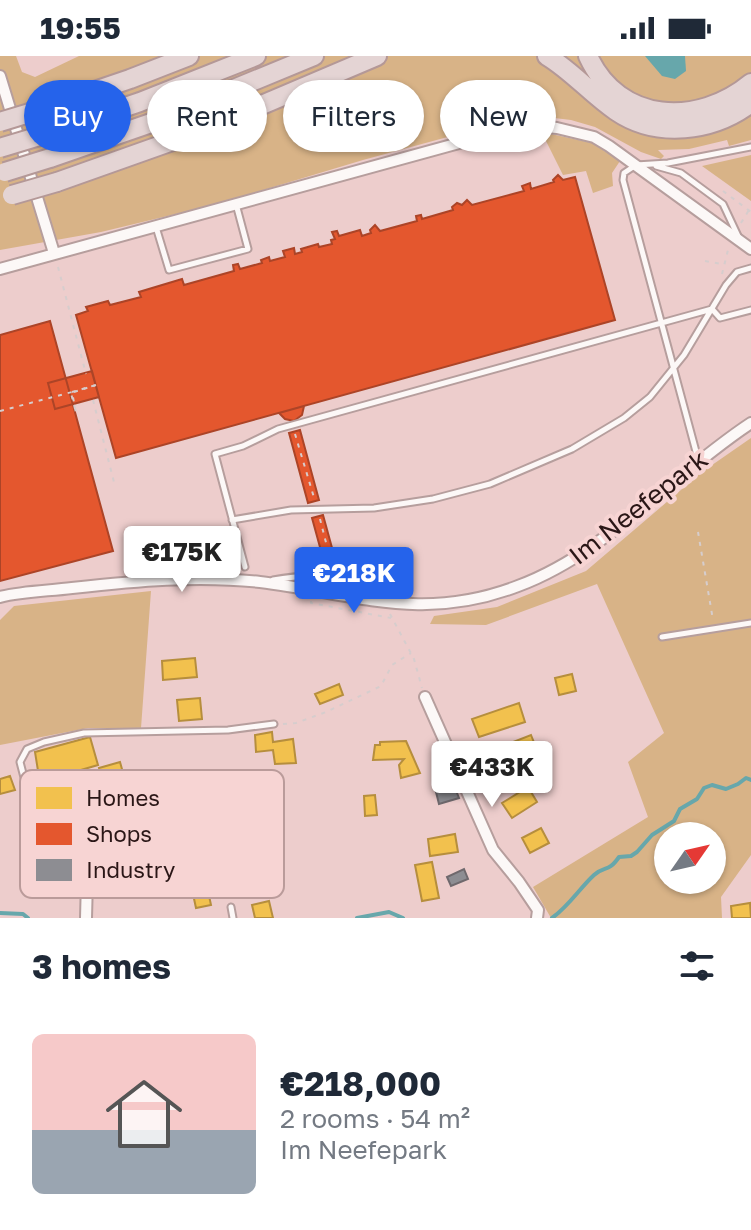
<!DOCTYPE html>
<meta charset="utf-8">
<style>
body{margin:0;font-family:"Golos Text",sans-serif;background:#f6f6f7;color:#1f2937;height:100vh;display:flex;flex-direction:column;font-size:30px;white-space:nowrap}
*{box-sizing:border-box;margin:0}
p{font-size:26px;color:#747a83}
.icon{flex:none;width:44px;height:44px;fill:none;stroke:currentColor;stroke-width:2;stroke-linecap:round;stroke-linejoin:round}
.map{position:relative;height:862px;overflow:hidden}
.panel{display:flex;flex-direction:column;background:#fff;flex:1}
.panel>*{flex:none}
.top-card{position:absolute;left:24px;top:24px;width:704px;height:72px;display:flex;gap:16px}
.needle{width:52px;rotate:56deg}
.tools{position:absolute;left:654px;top:766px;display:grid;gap:16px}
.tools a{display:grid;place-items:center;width:72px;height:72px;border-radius:50%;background:#fff;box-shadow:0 2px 6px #0004;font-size:40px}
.price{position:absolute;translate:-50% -68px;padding:0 18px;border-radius:8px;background:#fff;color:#222;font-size:26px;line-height:52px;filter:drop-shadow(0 2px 4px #0008)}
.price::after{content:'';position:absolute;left:50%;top:48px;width:24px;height:18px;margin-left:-12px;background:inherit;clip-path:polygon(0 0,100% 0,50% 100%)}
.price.current{background:#2563eb;color:#fff}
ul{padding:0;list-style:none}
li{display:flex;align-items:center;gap:24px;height:200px;padding:0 32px}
li span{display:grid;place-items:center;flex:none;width:224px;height:160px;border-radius:12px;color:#555}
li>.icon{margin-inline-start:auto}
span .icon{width:96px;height:96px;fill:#fffc;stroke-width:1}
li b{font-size:34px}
h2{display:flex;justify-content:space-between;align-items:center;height:96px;padding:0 32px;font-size:34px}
.tag{padding:0 28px;border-radius:36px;background:#fff;box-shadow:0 2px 6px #0004;font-size:28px;line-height:72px}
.tag.current{background:#2563eb;color:#fff}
.status{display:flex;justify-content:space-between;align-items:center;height:56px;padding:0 40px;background:#fff;direction:ltr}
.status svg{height:22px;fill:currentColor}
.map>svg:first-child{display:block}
.green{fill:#d8b387;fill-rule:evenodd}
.water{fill:#67a7ab}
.homes{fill:#f2c14e;stroke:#b68e3d;stroke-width:2}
.shops{fill:#e4572e;stroke:#ac4427;stroke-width:2}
.industry{fill:#8d8d92;stroke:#6f696d;stroke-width:2}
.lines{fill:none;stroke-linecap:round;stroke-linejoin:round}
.stream{stroke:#67a7ab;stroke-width:4}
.lane-casing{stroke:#b69e9d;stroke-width:9}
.street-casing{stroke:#b69e9d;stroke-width:14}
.highway-casing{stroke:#b49897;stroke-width:22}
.path{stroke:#d6cdcd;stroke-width:2;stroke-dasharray:4 6;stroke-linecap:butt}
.lane{stroke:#fcf8f7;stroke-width:5}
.street{stroke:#fcf8f7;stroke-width:10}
.highway{stroke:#e4d4d4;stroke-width:18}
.highway-bridge-casing{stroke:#b49897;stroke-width:22;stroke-linecap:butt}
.path-bridge{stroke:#d6cdcd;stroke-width:2;stroke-dasharray:4 6;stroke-linecap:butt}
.highway-bridge{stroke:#e4d4d4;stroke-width:18}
.labels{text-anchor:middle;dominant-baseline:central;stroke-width:8;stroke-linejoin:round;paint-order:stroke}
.street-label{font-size:26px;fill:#2a1616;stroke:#f7d4d3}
.key{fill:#f7d4d3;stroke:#ba9b9a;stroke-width:2}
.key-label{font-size:22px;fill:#2a1616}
</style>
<div class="status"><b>19:55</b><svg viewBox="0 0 49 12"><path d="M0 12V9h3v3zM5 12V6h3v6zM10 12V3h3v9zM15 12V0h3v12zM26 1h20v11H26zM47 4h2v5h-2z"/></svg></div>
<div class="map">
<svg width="751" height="862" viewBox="0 0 751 862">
<rect width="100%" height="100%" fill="#edcdcc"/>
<path class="green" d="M 0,0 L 16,0 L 22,16 L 35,21 L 79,0 L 751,0 L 751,84 L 729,90 L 727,84 L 689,93 L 658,94 L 664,100 L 661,103 L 641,96 L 595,71 L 571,64 L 538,60 L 499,67 L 363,104 L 213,149 L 101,176 L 0,194 Z
M 551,78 L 592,87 L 620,105 L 612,117 L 613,130 L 593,137 L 586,115 L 563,119 L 546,85 L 534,85 L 535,79 Z
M 751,99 L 751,145 L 702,110 Z
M 751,382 L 751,799 L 721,841 L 722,862 L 551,862 L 533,831 L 648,761 L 628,706 L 664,677 L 597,528 L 486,569 L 430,568 L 434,560 L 497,551 L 586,515 L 702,416 ZM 668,780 L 712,780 L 712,824 L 668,824 Z
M 151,535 L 141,672 L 88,672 L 0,689 L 0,564 L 14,550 Z"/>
<path class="water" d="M 645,0 L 685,0 L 686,15 L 675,23 L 662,20 Z"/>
<path class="homes" d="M 195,602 L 197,621 L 163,624 L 162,605 Z
M 572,618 L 576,635 L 559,639 L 555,622 Z
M 339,628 L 343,639 L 320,648 L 315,638 Z
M 200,642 L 202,663 L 179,665 L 177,644 Z
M 519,647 L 525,666 L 479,681 L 472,663 Z
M 272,676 L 273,686 L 293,683 L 296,707 L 275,708 L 273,694 L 256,696 L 255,679 Z
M 531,679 L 545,714 L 527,721 L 513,686 Z
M 90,681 L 98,709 L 50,723 L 56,747 L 38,752 L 32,722 L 39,721 L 35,696 Z
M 406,685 L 420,717 L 401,722 L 399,709 L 404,703 L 373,704 L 375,689 L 380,689 L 380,686 Z
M 474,692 L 486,724 L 469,731 L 458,698 Z
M 120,706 L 129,738 L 107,744 L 99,712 Z
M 10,720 L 15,734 L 0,738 L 0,723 Z
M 528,731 L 537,746 L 512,762 L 502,747 Z
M 375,739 L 377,759 L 365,760 L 364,740 Z
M 541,772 L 549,787 L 530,797 L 522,782 Z
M 455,778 L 458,796 L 430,800 L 428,783 Z
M 432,806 L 439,842 L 422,845 L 415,809 Z
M 208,835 L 211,849 L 196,852 L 193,838 Z
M 269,845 L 273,862 L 255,862 L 252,849 Z
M 750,847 L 751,862 L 732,862 L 731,850 Z"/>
<path class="shops" d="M 558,119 L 563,124 L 575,121 L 615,264 L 116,402 L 76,259 L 88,255 L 86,251 L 108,245 L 110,249 L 141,241 L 139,236 L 182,223 L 184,229 L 234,215 L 233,209 L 238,208 L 240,213 L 262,207 L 261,204 L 269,201 L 270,205 L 285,201 L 283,195 L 294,192 L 295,198 L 302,196 L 301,193 L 318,188 L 319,191 L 332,188 L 331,184 L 335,183 L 332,176 L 337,175 L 339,180 L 360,174 L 362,180 L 371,177 L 370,174 L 375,169 L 380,175 L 417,165 L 416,160 L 421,159 L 422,163 L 453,154 L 452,151 L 457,147 L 462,149 L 467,144 L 472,149 L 524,135 L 522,130 L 530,127 L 531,133 L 554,126 L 553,124 Z
M 50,265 L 113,495 L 0,525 L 0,279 Z
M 92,315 L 99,341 L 55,353 L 48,327 Z
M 304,350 L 302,359 L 294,365 L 285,363 L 279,357 Z
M 300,374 L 319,444 L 308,447 L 289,377 Z
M 323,459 L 337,510 L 333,517 L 326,513 L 312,462 Z"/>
<path class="industry" d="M 453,727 L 459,742 L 439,748 L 435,732 Z
M 464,813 L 468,823 L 451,830 L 447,821 Z"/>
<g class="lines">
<path class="stream" d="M 0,857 L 23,858 L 28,862
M 357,862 L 389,856 L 403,862
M 552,862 C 569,850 579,833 594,819 C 605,809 608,817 619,801 L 631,800 L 637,796 L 652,779 L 674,765 L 680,753 L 697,743 L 704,732 L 712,729 L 726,733 L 738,728 L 746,722 L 751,724"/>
<defs>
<path id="lane" d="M 656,110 L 681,117 L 723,148 L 738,180
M 156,171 L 169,214 L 248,193 L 236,148
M 712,253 L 720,262 L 751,254
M 698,403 L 623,124 L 624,117 L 636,109 L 668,107 L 751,91
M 232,464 L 291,454 L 374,452 L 433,443 L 490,428 L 572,393 L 624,362 L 650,341 L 684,299 L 726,229 L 737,216 L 751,212
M 245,511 L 215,398 L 243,390 L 278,373 L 712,253
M 273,524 C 315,516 358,520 394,544
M 662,581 L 751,567
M 32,752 L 20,706 L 27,693 L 44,686 L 84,677 L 228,674 L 274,668
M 231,851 L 233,862"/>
<path id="street" d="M 0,20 L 54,197
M 0,213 L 510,73 L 535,70 L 557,72 L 594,81 L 609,90 L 751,193
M 0,541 C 23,535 49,535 72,532 C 136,525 197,519 260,526 C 356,538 422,567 518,530 C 605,498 673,418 751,367
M 425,641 L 493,794 L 519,826 L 538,854 L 537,862
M 32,753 L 57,762 L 73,780 L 87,824 L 86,862"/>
<path id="highway" d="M 547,0 C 572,15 591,38 616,55 C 657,83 713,76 751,47
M 588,0 C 619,68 698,71 751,27
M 36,55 L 130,23 L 189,0
M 43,79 L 140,46 L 256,0
M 50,102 L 151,67 L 314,0
M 57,126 L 198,76 L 377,0"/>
</defs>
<use href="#lane" class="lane-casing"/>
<use href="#street" class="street-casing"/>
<use href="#highway" class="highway-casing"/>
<path class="path" d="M 723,135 L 751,156
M 741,167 L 749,154
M 705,205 L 722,208
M 58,211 L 86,318
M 722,218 L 729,190
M 74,336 L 96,329
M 93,344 L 115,430
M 0,355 L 72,336 L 76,357 L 71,337
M 295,378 L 315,445
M 320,463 L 332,510 L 327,511
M 698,476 L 713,564
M 311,545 L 311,547 L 391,562
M 390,558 L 414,603 L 422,632
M 283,668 L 296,667 L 326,656 L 381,630 L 392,609 L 411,597"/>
<use href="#lane" class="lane"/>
<use href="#street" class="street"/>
<use href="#highway" class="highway"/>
<defs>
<path id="highway-bridge" d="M 0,66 L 36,55
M 0,92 L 43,79
M 5,116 L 50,102
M 12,139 L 57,126"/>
</defs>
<use href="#highway-bridge" class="highway-bridge-casing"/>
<path class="path-bridge" d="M 72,336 L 96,329"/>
<use href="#highway-bridge" class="highway-bridge"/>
</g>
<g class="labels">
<g class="street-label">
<text transform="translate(638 451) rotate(-38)">Im Neefepark</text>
</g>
</g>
<rect x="20" y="714" width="264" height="128" rx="12" class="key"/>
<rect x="36" y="731" width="36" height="22" fill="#f2c14e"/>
<rect x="36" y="767" width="36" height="22" fill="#e4572e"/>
<rect x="36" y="803" width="36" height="22" fill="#8d8d92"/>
<g class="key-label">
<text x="86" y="750">Homes</text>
<text x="86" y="786">Shops</text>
<text x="86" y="822">Industry</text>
</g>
</svg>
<div class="tools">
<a><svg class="needle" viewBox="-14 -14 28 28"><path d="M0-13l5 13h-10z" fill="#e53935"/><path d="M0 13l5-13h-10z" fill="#747a83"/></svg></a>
</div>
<b class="price" style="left:182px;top:538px">€175K</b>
<b class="price current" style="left:354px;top:559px">€218K</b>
<b class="price" style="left:492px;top:753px">€433K</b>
<div class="top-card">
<a class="tag current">Buy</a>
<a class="tag">Rent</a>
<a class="tag">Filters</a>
<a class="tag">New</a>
</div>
</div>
<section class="panel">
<h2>3 homes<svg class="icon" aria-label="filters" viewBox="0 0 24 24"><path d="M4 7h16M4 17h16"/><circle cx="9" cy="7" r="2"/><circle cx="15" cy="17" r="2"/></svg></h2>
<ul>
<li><span style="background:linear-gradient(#f6c9c9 60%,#9aa5b1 0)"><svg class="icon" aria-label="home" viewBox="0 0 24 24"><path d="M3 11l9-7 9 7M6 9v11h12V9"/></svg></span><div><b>€218,000</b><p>2 rooms · 54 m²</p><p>Im Neefepark</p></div></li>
</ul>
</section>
